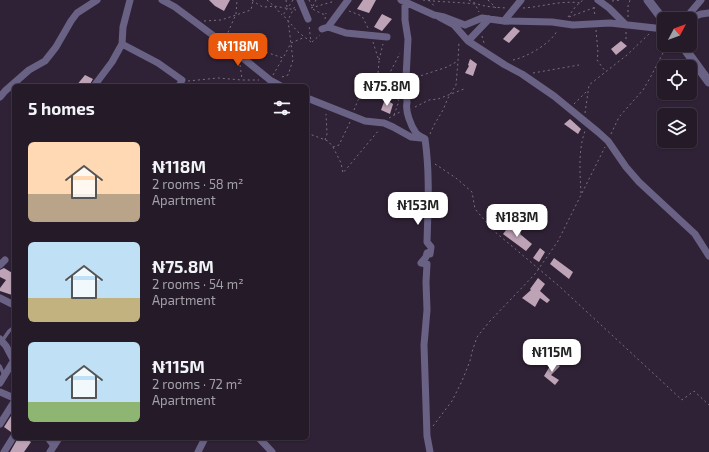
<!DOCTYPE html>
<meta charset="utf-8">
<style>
body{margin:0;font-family:"Exo 2",sans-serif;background:#302734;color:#f1f3f6;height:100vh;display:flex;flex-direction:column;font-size:15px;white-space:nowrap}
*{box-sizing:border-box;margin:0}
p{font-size:13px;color:#a3a1a8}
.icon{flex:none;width:22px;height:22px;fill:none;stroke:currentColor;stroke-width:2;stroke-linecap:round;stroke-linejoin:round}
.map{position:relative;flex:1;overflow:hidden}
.side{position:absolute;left:12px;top:84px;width:297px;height:356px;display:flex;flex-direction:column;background:#241a28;border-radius:6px;box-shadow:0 1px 3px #0004,0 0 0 1px #413845}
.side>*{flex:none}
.needle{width:26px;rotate:49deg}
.controls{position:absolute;left:657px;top:12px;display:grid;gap:8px}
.controls a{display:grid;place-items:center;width:40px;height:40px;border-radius:6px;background:#241a28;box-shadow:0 1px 3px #0004,0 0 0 1px #413845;font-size:20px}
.price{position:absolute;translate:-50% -34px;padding:0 9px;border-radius:8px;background:#fff;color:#222;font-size:13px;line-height:26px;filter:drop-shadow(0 1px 2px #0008)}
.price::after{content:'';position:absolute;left:50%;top:24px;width:12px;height:9px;margin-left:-6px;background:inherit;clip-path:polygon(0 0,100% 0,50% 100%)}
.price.current{background:#ea580c;color:#fff}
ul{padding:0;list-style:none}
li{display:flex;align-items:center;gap:12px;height:100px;padding:0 16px}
li span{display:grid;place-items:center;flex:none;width:112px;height:80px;border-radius:6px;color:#555}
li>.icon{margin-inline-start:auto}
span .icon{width:48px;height:48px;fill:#fffc;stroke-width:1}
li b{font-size:17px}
h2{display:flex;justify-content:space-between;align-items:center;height:48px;padding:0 16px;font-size:17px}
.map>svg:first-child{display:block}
.building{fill:#bea3b7}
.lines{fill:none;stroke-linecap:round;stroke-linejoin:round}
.path{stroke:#7a6e80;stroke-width:1;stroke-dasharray:2 3;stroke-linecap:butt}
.service{stroke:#6a6285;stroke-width:3.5}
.minor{stroke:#6a6285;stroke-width:7}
.tertiary{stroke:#6a6285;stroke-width:9}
</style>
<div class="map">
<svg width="709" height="452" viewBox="0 0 709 452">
<rect width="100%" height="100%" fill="#302236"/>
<path class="building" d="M 209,0 L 230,0 L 224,11 L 215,6 Z
M 363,0 L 376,0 L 369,13 L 357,9 Z
M 382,14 L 392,19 L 382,31 L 374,27 Z
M 514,27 L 520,31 L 509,43 L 503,39 Z
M 621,41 L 627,46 L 616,55 L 611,49 Z
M 470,59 L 477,64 L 473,76 L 465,73 L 469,66 L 468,65 Z
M 85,75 L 93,79 L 89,86 L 76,86 Z
M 385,99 L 393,104 L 390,114 L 381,110 Z
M 570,119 L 581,129 L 578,134 L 564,124 Z
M 510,225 L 521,233 L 520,234 L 532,244 L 526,251 L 503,234 Z
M 540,248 L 545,252 L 539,262 L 533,258 Z
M 554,258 L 573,272 L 569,279 L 550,264 Z
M 4,268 L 14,274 L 14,290 L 12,295 L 0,291 L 0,288 L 6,280 L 0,277 L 0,270 Z
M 538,278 L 545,284 L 540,291 L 550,300 L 547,303 L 540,298 L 535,307 L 522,298 L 531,290 L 530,289 Z
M 553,361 L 560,366 L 551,375 L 559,380 L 555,385 L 544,376 Z
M 11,416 L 14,418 L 14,431 L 11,432 L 4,427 Z
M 18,438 L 25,438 L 31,442 L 24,452 L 10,452 Z"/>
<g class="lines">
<path class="path" d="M 252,0 C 262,7 261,8 274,6 L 282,15
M 267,0 L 274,6 L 296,10
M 286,0 L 287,7
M 293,0 L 283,15 L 298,32 L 311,42 L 309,25
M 309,0 L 314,10 L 325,15
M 423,0 C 440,2 457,2 475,4 L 479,12
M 429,0 L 435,7
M 469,0 C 480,7 493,7 506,8
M 488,0 L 496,8
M 612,1 L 621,0
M 313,6 L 316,0
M 594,7 L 595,17
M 311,8 L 335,1
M 523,8 C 542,7 561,0 580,3
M 349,11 L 362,16 L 368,28
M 568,17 L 576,6 L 583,0
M 569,17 L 596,7
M 628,17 L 628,6 L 630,0
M 325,19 L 326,13
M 204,21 L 221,20 L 251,10 L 253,0
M 596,30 L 598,53 L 597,60 L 605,71
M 482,36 L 484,43
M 226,37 L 236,14 L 237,0
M 626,39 L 626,32
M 312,42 L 320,35
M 237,45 L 260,50 L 283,58 L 291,43 L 305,37
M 379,60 L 383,44
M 513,60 C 527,57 550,44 557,31
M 240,65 L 242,79
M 533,73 L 579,65
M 273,75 L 283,58
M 282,77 L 288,75 L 293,60 L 288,20 L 295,6
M 188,81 L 218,78 L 242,80 L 259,80
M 413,81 L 417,77 L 447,67 L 458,61 L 459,42
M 399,101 L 397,98 L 380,92 L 400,53
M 574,104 L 587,91
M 415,107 L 429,100 L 438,99 L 464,89
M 354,110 L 361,93 L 378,74 L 379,61 L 373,42
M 585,113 L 589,85 L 627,55 L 649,34
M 394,115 L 399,101
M 389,118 L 400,112
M 307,133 L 328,141 L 333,147 L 339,145 L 350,122
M 430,134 L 434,125 L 443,110 L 448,98 L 456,85 L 458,61
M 611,134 L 619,117 L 643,90 L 650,78 L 665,49 L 669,45
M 325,140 L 327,134 L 326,114
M 333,147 L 341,163 L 343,173 L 379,130
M 435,164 L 456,178 L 472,192 L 475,209 L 494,231 L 559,286 L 682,400 L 694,391 L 709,405
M 581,193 C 580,173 578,150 585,131
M 433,426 L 452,401 L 462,381 L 470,361 L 472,352 L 477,337 L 490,321 L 535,274 L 547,257 L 558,241 L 605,147"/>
<path class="service" d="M 2,341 L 9,331 L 14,327
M 0,366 L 4,375"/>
<path class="minor" d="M 162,0 L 175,7 L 238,54 L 270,80 L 281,86
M 300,0 L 308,19
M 401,0 L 434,15 L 444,17 L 465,25 L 482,18 L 504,21 L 552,22 L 573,25 L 610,23 L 664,29
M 598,0 L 609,8 L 626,25
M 405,2 L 405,20 L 408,39 L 406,78 L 407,103 C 405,111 411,126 416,133 C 418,136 422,137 425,139 C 430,173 428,208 427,242 L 431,247 L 430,254 L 427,253 L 426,257 L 421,263 L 427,264 L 426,282 L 427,310 L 424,345 L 427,436 L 430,452
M 439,17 L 454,25 L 468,41 L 505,65 L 522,74 L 554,96 L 598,132 L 608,141 L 626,167 L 639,182 L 695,234 L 709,256
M 685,19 L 701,0
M 688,19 L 701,14 L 709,13
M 504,21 L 521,0
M 328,27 L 346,33 L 387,37
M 322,29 L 328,27 L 348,0
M 468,41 L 489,19
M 122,44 L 158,63 L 182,80 L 179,86
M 94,86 L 112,62 L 122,44 L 123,27 L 130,0
M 0,97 L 5,91 L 29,70 L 45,61 L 56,47 L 71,21 L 77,13 L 97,0
M 307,98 L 365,121 L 384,123 L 393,127 L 411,137 L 421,138
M 0,265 L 5,260
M 0,298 L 14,305
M 0,339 L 6,346 L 14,361
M 0,383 L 14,360
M 0,392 L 14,398
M 0,424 L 14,402
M 48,438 L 54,446
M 259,438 L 272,452
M 4,452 L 14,436
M 50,452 L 59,438
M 198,452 L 205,438"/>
<path class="tertiary" d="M 648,0 L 664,21
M 682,45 L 709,82"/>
</g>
</svg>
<div class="controls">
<a><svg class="needle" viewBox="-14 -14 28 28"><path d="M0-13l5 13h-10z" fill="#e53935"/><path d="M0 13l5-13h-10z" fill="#a3a1a8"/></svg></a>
<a><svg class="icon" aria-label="locate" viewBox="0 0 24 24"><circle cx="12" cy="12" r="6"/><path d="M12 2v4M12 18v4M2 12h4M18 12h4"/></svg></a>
<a><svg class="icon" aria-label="layers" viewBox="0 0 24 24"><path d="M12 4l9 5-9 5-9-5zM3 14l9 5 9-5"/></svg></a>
</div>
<b class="price current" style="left:238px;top:67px">₦118M</b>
<b class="price" style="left:387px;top:107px">₦75.8M</b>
<b class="price" style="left:418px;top:226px">₦153M</b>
<b class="price" style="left:517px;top:238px">₦183M</b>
<b class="price" style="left:552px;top:373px">₦115M</b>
<section class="side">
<h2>5 homes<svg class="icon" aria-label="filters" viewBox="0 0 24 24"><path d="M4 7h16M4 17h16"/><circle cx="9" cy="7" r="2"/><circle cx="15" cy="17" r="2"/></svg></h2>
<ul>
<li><span style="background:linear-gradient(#ffd9b3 65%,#b9a48a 0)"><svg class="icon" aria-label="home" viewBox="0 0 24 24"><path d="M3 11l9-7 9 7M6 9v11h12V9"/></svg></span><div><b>₦118M</b><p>2 rooms · 58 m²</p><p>Apartment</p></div></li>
<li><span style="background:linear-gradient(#bfe0f5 70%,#c2b280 0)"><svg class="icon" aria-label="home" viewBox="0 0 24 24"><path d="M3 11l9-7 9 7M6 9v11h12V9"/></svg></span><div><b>₦75.8M</b><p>2 rooms · 54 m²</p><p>Apartment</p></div></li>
<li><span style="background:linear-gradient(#bfe0f5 75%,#8fb573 0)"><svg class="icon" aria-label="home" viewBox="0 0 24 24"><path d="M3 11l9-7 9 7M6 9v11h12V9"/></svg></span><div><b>₦115M</b><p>2 rooms · 72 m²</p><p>Apartment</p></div></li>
</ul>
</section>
</div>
